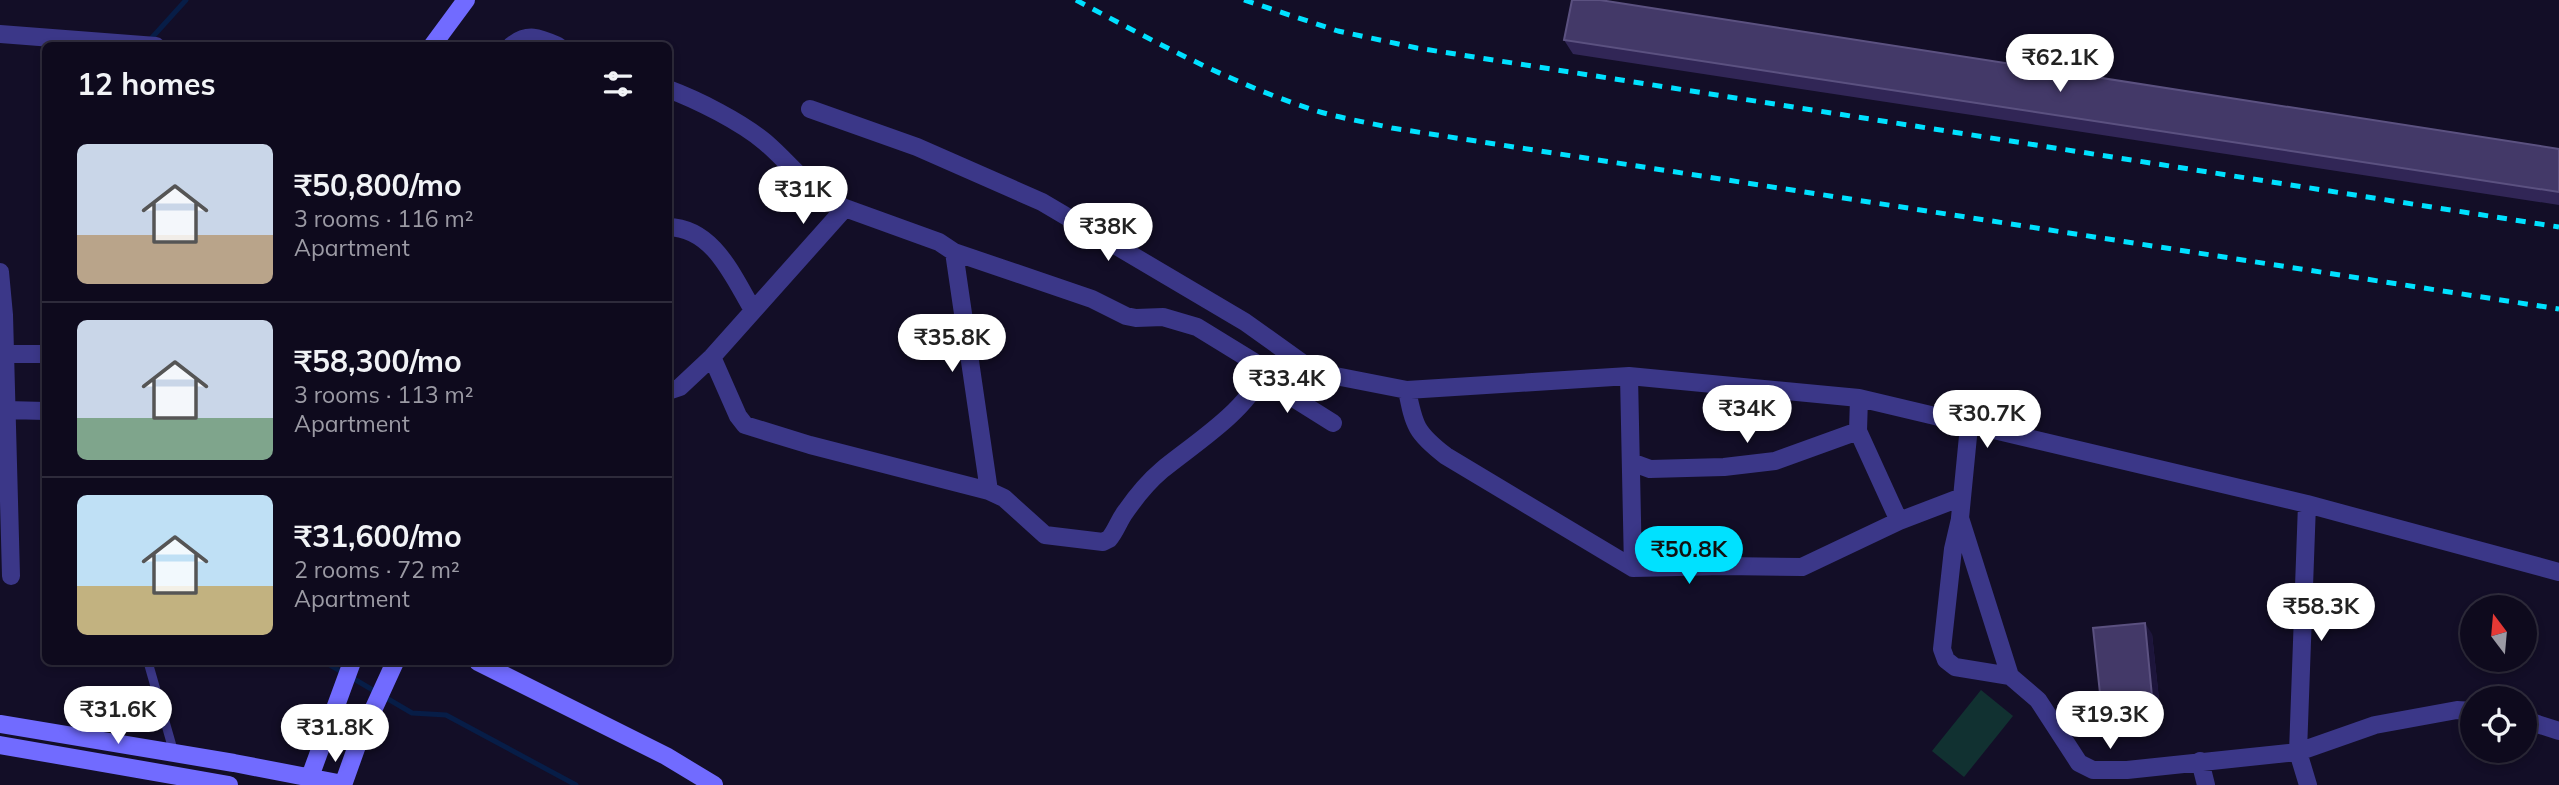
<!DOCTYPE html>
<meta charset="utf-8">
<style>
body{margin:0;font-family:Mulish,sans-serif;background:#171326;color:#f1f3f6;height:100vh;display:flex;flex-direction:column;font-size:26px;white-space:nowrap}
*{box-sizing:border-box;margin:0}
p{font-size:23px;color:#9b9aa4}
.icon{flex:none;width:38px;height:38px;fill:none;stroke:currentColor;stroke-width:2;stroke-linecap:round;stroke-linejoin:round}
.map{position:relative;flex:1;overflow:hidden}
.panel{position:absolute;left:42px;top:42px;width:630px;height:623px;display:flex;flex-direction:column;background:#0e0a1d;border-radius:10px;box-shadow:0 4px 10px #0003,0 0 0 2px #2e2b3b}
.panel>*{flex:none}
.needle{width:46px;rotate:344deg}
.tools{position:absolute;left:2460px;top:595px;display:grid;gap:14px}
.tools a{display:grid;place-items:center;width:77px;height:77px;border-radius:50%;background:#0e0a1d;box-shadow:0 4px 10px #0003,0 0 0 2px #2e2b3b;font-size:35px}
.price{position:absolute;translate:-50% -60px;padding:0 16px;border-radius:24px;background:#fff;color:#222;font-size:23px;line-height:46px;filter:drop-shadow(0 2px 4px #0008)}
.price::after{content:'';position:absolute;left:50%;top:42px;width:21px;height:16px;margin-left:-10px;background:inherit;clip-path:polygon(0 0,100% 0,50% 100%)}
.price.selected{background:#00e1ff;color:#111}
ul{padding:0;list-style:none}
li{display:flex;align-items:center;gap:21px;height:175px;padding:0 35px}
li+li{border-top:2px solid #2e2b3b}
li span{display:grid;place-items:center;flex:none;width:196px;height:140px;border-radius:10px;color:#555}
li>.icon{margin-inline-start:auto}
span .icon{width:84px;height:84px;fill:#fffc;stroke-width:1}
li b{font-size:30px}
h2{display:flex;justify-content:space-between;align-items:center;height:84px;padding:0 35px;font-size:30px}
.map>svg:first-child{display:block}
.green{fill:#113131}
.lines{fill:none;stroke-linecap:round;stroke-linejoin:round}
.stream{stroke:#071d47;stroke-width:5}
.lane{stroke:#3b3788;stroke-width:9}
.street{stroke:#3b3788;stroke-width:18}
.secondary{stroke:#716bff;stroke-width:18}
.rail{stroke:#00e1ff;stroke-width:5;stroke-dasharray:10 9;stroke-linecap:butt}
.wall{fill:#312656}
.shaded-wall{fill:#1d153b}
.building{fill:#433968;stroke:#5b5180;stroke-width:2}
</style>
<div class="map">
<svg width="2559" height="785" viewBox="0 0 2559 785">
<rect width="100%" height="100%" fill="#130e27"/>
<path class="green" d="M 1981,690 L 2013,716 L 1964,777 L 1932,751 Z"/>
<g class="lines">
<path class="stream" d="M 148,42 L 186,0
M 325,662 L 412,713 L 446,715 L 576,785"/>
<path class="lane" d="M 148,662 L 174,753"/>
<path class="street" d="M 0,34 L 156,46
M 511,46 C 528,32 540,38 558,46
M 668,89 C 698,100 741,122 765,142 C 792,165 811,194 845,208 L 712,357 L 680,387 L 668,391
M 810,109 L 917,147 L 1042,202 L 1245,322 L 1315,372 L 1407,390 L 1629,376 L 1859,398 L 2307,504 L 2559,572
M 668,227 C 714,228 733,277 753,310
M 954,252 L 989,491
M 0,272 L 4,315 L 11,576
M 5,354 L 46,354
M 712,357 L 738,416 L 745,425 L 810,445 L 989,491 L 1004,498 L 1045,535 L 1103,542 L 1109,539 C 1116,531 1119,520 1126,511 C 1135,498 1149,481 1162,470 C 1191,446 1245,412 1260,377 L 1254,362 L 1197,327 L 1163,317 L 1136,318 L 1126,316 L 1092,299 L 954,252 L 939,242 L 845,208
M 1629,376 L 1633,568
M 1260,377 L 1333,423
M 1407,390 C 1414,426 1416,433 1446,456 L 1633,568 L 1723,566 L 1802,567 L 1899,521 L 1858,431 L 1859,398
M 6,410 L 46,411
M 1969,426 L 1960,518 L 2010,676 L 2038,700 L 2079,763 L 2093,770 L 2127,770 L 2298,752 L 2375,725 L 2457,710 L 2473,711
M 1631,462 L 1650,469 L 1724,467 L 1775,461 L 1858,431
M 2307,504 L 2298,752 L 2308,785
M 1960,519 L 1953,549 L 1942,649 L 1946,660 L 1955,667 L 2010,676
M 1899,521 L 1962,497
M 2525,720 L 2559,731
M 2200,761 L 2206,785"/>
<path class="secondary" d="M 432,46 L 466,0
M 478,662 L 666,756 L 714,785
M 0,724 L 234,763 L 343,784
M 0,745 L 229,785
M 307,785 L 352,662
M 343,785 L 358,743 L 395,662"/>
<path class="rail" d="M 1076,0 C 1153,41 1230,83 1314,110 C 1339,118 1366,122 1392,128 L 2559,309
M 1244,0 L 1338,31 L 1417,48 L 2559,227"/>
</g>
<path class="wall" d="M 1564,40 L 2559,149 L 2559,205 L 1573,54 Z
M 2152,634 L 2161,718 L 2110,723 L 2102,712 Z"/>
<path class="shaded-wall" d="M 2145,623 L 2152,634 L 2161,718 L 2153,707 Z"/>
<path class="building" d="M 1572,0 L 1600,0 L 2559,149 L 2559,192 L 1564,40 Z
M 2145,623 L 2153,707 L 2102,712 L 2093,628 Z"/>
</svg>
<div class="tools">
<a><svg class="needle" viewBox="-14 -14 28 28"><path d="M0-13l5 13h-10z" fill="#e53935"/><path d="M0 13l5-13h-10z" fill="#9b9aa4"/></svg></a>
<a><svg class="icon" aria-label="locate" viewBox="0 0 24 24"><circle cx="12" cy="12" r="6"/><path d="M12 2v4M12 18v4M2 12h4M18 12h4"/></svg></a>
</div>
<b class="price" style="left:2060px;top:94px">₹62.1K</b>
<b class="price" style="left:803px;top:226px">₹31K</b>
<b class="price" style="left:1108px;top:263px">₹38K</b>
<b class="price" style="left:952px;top:374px">₹35.8K</b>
<b class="price" style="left:1287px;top:415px">₹33.4K</b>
<b class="price" style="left:1747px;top:445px">₹34K</b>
<b class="price" style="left:1987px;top:450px">₹30.7K</b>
<b class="price selected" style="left:1689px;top:586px">₹50.8K</b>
<b class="price" style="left:2321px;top:643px">₹58.3K</b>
<b class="price" style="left:118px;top:746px">₹31.6K</b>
<b class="price" style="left:2110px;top:751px">₹19.3K</b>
<b class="price" style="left:335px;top:764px">₹31.8K</b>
<section class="panel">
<h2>12 homes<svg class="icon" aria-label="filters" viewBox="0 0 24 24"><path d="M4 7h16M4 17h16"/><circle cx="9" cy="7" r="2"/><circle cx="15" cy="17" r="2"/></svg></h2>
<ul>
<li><span style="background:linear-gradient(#c9d6e8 65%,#b9a48a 0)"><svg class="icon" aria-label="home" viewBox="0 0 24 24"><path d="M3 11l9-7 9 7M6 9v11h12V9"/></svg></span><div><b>₹50,800/mo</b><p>3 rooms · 116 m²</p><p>Apartment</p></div></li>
<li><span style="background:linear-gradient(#c9d6e8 70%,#7fa58c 0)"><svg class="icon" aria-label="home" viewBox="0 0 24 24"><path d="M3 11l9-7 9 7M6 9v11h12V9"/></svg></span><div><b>₹58,300/mo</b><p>3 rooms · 113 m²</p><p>Apartment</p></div></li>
<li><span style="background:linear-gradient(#bfe0f5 65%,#c2b280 0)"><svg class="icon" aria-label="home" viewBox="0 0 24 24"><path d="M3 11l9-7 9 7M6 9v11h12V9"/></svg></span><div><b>₹31,600/mo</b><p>2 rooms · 72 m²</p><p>Apartment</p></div></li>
</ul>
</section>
</div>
